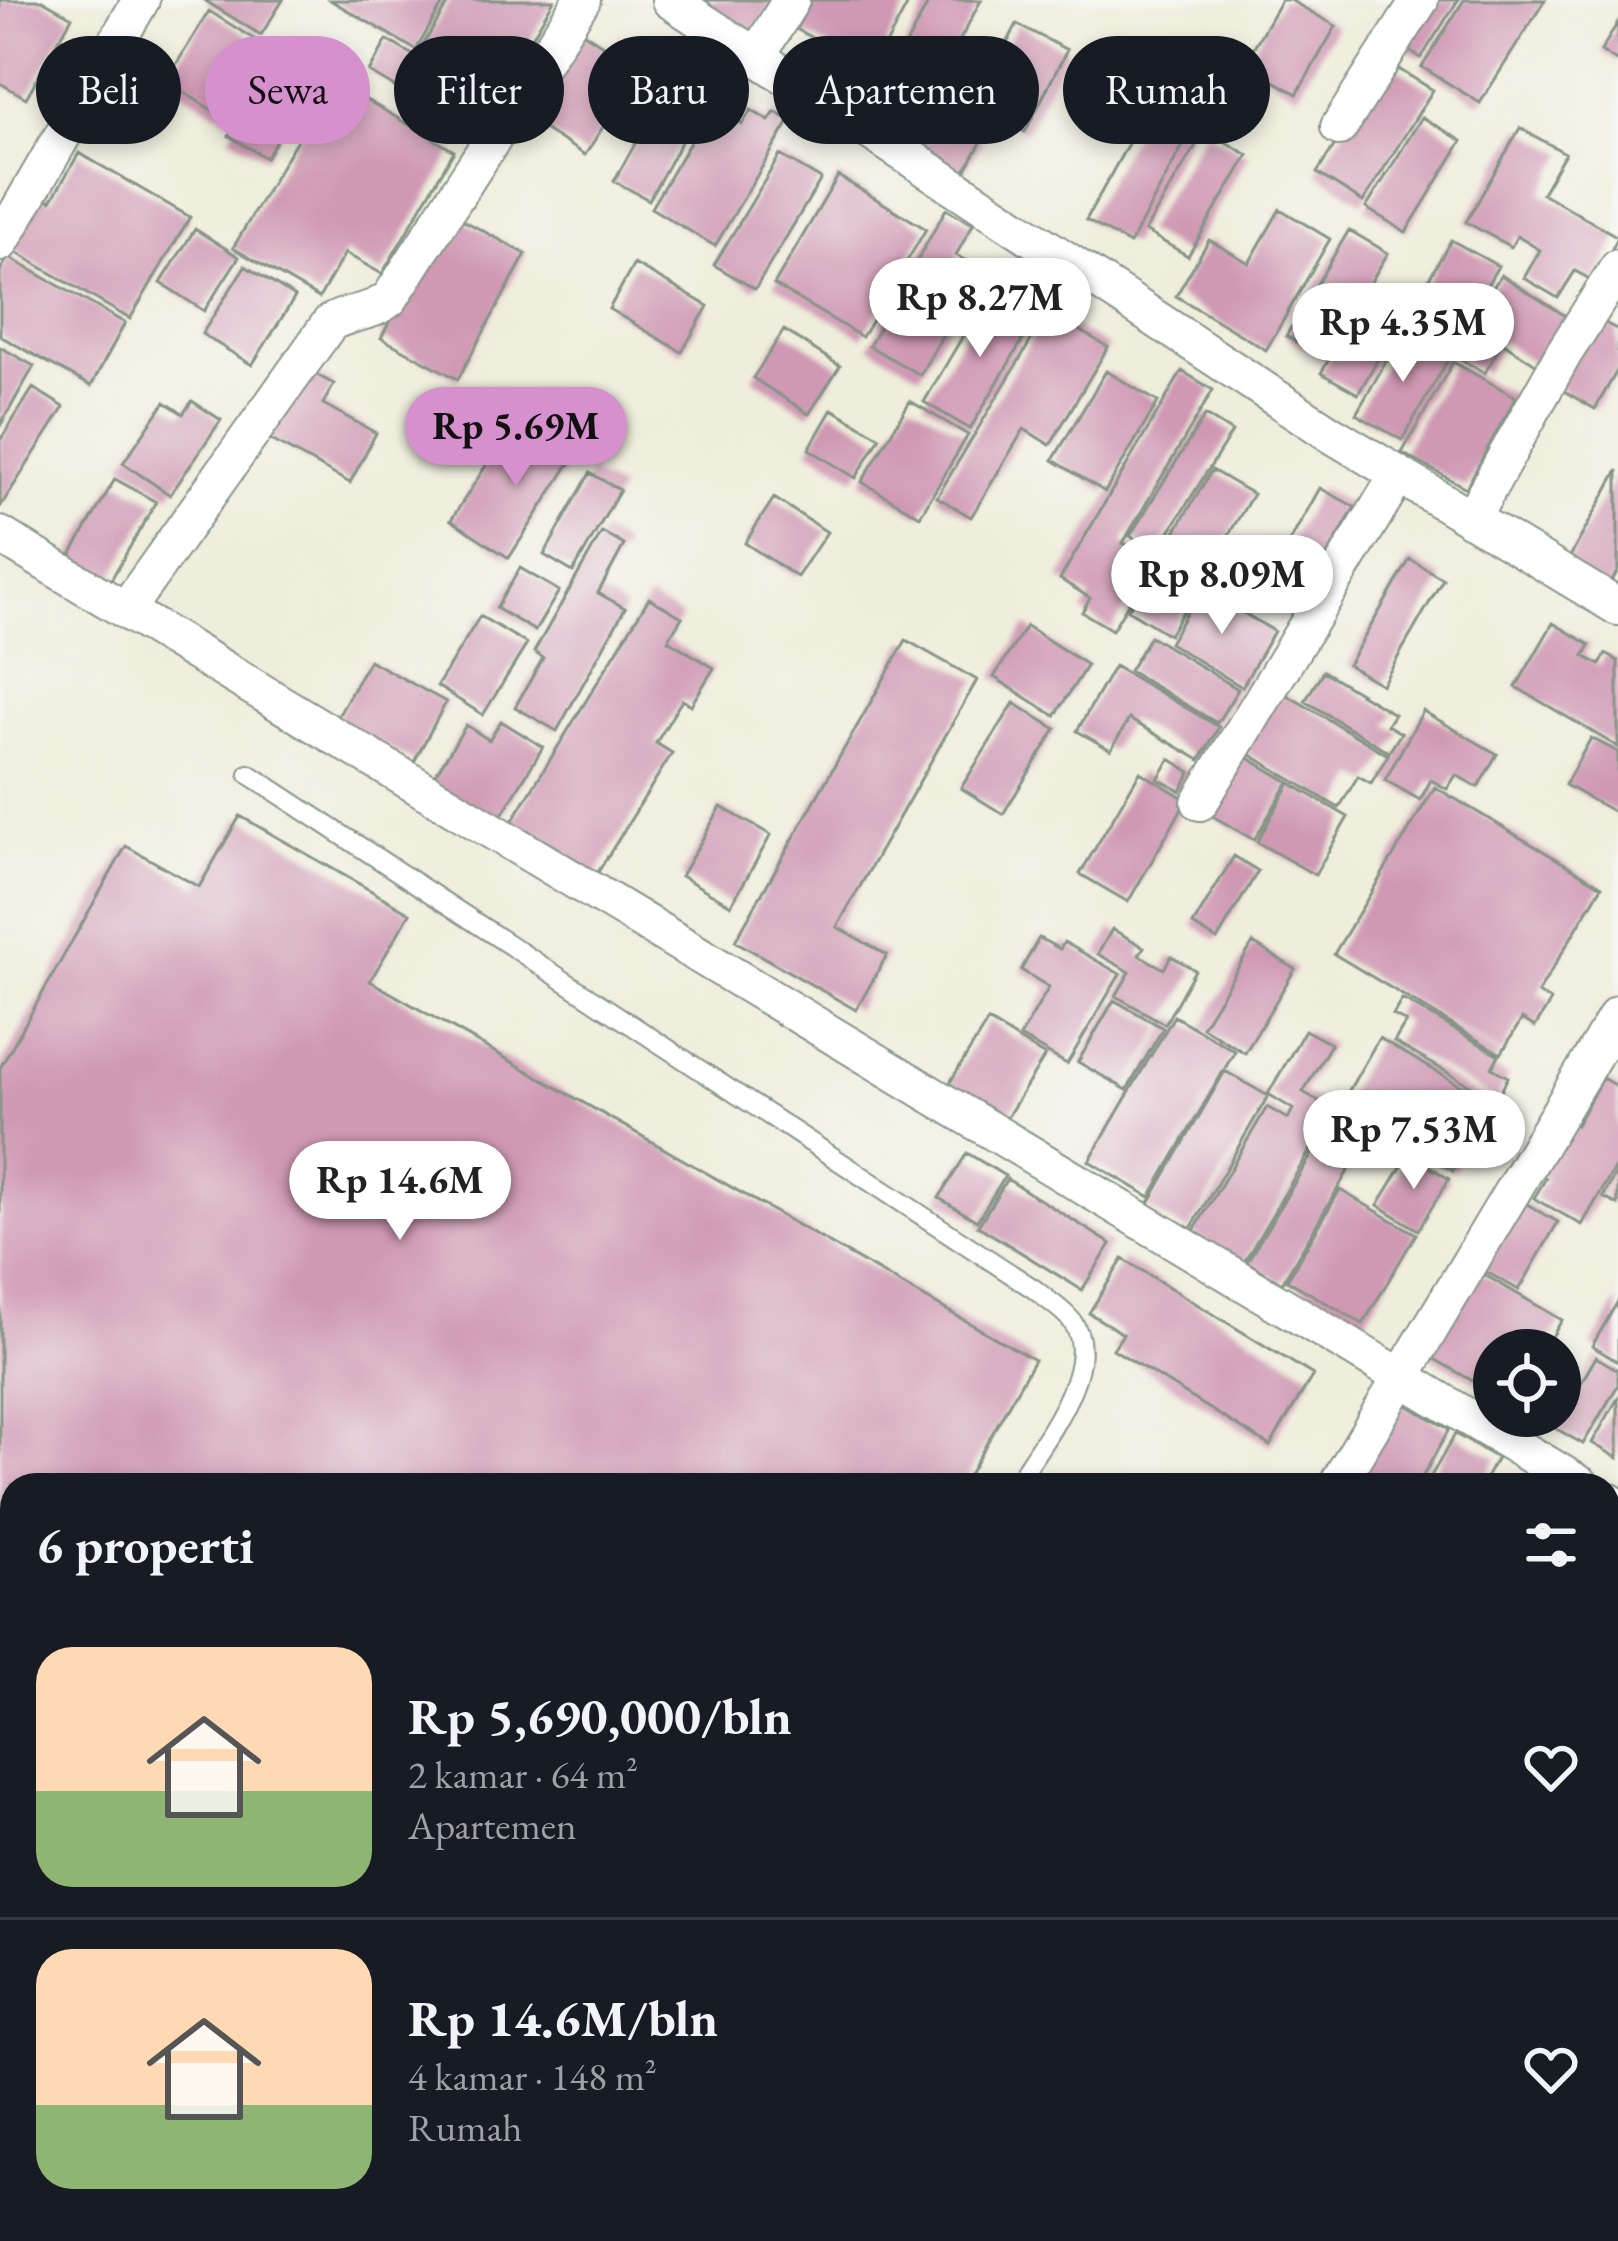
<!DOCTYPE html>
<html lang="id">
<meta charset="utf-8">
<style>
body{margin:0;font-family:"EB Garamond",serif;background:#20242c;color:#f1f3f6;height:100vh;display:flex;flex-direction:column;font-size:45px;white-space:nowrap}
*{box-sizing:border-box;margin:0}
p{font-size:39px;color:#9ea1a6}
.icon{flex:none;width:66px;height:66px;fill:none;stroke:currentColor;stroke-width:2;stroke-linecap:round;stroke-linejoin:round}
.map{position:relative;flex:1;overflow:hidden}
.side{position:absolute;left:0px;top:1473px;width:1620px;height:768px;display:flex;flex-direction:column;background:#171b24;border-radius:36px 36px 0 0;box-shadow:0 6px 18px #0003}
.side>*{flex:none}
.guide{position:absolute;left:36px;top:36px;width:1548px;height:108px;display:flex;gap:24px}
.tools{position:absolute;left:1473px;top:1329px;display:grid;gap:24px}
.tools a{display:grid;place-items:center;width:108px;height:108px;border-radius:50%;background:#171b24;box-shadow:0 6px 18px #0003;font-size:60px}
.price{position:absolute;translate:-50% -102px;padding:0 27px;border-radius:42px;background:#fff;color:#222;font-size:39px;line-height:78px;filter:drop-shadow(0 3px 6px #0008)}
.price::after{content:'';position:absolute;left:50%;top:72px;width:36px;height:27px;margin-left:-18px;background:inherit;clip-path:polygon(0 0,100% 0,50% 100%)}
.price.on{background:#d690ce;color:#111}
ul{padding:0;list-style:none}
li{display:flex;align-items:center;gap:36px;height:300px;padding:0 36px}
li+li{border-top:3px solid #363941}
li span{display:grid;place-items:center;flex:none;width:336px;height:240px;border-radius:36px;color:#555}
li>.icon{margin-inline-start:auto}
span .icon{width:144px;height:144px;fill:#fffc;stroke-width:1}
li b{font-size:51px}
h2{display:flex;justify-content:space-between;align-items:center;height:144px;padding:0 36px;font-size:51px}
.chip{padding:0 42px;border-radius:54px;background:#171b24;box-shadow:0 6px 18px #0003;font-size:42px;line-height:108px}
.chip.on{background:#d690ce;color:#111}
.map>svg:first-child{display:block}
.building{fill:#cf98b3}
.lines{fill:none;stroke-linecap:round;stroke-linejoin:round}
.service-casing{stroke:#879588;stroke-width:22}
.minor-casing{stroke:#879588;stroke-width:40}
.service{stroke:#fff;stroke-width:18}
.minor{stroke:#fff;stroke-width:36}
</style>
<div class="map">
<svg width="1618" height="2241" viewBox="0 0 1618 2241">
<rect width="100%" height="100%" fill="#f6f6f2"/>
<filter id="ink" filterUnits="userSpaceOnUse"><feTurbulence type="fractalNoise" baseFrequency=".00833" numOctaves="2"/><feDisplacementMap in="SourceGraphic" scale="24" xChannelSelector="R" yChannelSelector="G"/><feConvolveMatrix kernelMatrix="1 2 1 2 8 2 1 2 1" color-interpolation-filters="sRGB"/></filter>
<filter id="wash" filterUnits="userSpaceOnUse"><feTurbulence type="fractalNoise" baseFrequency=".004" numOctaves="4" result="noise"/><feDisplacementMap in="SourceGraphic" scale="48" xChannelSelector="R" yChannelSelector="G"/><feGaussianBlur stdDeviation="2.7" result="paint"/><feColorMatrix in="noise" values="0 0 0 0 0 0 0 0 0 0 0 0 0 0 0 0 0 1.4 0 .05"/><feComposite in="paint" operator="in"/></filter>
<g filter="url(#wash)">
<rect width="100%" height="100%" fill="#efeddb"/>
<g id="blocks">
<path class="building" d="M 0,0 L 42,0 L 72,17 L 26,98 L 0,83 Z
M 204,0 L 283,0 L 261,35 Z
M 330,0 L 445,0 L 416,50 Z
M 450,0 L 554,0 L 500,91 L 423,45 Z
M 700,0 L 775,0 L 753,37 Z
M 812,0 L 910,0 L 872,71 L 796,29 Z
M 930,0 L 981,0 L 939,80 L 899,58 Z
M 1281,0 L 1290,0 L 1336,26 L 1297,94 L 1244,64 Z
M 1427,0 L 1458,0 L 1421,58 L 1399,45 Z
M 1464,0 L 1545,0 L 1480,103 L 1422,67 Z
M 209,11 L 273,51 L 229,121 L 166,81 Z
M 1618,22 L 1618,62 L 1601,51 Z
M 570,24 L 640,69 L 585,155 L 515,111 Z
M 1017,24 L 1067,50 L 1025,132 L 975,105 Z
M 387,40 L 468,87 L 449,119 L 369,72 Z
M 294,62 L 322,80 L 292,126 L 264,108 Z
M 1387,62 L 1433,90 L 1363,202 L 1317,173 Z
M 332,80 L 454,151 L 382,274 L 345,253 L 319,298 L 233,248 Z
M 664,92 L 698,111 L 649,200 L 614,181 Z
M 712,105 L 742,124 L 751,110 L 769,121 L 775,112 L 790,120 L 715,246 L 651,208 Z
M 247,108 L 283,130 L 266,158 L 229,136 Z
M 1147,109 L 1190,132 L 1130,244 L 1086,220 Z
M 931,110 L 983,139 L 964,173 L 912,143 Z
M 1422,117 L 1462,141 L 1406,232 L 1366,208 Z
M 1520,128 L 1565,153 L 1542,193 L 1618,237 L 1595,282 L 1575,271 L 1558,298 L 1524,278 L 1540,250 L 1517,236 L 1511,247 L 1466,222 Z
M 1205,130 L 1248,155 L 1188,256 L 1145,231 Z
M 79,153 L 190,217 L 130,319 L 7,247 L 38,194 L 51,201 Z
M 780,155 L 821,179 L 755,289 L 714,265 Z
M 838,176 L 926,229 L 862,337 L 774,285 Z
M 946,209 L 973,224 L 956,255 L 968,262 L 961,274 L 973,281 L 920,375 L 869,346 Z
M 1280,209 L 1330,239 L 1266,350 L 1176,296 L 1209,240 L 1249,263 Z
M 448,212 L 526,254 L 458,379 L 381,338 Z
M 195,229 L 239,257 L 204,311 L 161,283 Z
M 1349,230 L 1388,253 L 1325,359 L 1286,336 Z
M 1451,240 L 1498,266 L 1464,325 L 1500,346 L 1485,373 L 1402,326 Z
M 8,257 L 125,323 L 91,386 L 0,336 L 0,271 Z
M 634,264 L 708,306 L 682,352 L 609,309 Z
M 245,266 L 295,297 L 252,365 L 202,334 Z
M 1501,275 L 1575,322 L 1545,370 L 1471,322 Z
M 1370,289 L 1406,309 L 1358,394 L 1321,373 Z
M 990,290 L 1036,317 L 970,429 L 924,402 Z
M 1048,312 L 1108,347 L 1050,445 L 1024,429 L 971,517 L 937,497 Z
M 1596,318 L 1618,330 L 1618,369 L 1595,409 L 1557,387 Z
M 784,330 L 840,366 L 809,414 L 753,378 Z
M 1404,330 L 1450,356 L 1402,440 L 1356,414 Z
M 0,347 L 34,366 L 0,426 Z
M 1453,362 L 1516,397 L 1466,488 L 1402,453 Z
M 302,367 L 334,384 L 323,404 L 376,433 L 350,483 L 264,436 Z
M 1106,371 L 1158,402 L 1105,492 L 1053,460 Z
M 1182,371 L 1213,390 L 1123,543 L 1154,561 L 1112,630 L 1082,612 L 1090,598 L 1060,579 Z
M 33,388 L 64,407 L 0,507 L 0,441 Z
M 192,401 L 221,420 L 170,495 L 123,463 L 165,402 L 183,414 Z
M 910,401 L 968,435 L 920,516 L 862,482 Z
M 832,409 L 880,437 L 856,478 L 809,449 Z
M 1205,415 L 1232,432 L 1157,552 L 1130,536 Z
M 553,422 L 584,441 L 509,558 L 451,520 L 503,439 L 531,457 Z
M 1212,470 L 1253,494 L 1169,635 L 1128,610 Z
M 1618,470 L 1618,570 L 1607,590 L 1565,566 Z
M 590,473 L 620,490 L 573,572 L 544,555 Z
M 115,479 L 156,502 L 109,583 L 68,560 Z
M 1320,488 L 1355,507 L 1304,597 L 1269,578 Z
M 774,498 L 827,532 L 797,577 L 745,543 Z
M 602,532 L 624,545 L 598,593 L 625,608 L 557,731 L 515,707 L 543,658 L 534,652 Z
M 1410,559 L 1443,579 L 1382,685 L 1348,665 Z
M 520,568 L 559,591 L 535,631 L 496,608 Z
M 1201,588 L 1274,631 L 1242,687 L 1169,643 Z
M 649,598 L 682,617 L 668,640 L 714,668 L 691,705 L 682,700 L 656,743 L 672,753 L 595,877 L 510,825 Z
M 480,616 L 527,644 L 483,715 L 437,686 Z
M 1553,623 L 1590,645 L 1584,656 L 1600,665 L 1606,654 L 1618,661 L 1618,747 L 1516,687 Z
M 1026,626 L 1087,665 L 1055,716 L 994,677 Z
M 1150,636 L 1238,689 L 1217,723 L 1129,671 Z
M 906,640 L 977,680 L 837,927 L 887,955 L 856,1010 L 735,941 Z
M 369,660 L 446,702 L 414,762 L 336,720 Z
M 1114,666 L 1219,727 L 1200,760 L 1129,719 L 1111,750 L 1077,731 Z
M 1323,671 L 1394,714 L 1387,725 L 1401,733 L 1389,752 L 1305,701 Z
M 1277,689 L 1388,755 L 1371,783 L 1358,776 L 1339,808 L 1241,749 Z
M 1014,703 L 1056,729 L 1003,814 L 961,788 Z
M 1423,711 L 1497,754 L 1478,787 L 1456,775 L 1447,789 L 1431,780 L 1420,800 L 1385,780 Z
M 501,721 L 543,747 L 495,826 L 429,785 L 466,725 L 489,740 Z
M 1591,738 L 1618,752 L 1618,814 L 1565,785 Z
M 1238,752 L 1289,782 L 1254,840 L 1204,811 Z
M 1170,759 L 1191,772 L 1181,791 L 1158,779 Z
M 1140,772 L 1187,800 L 1128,902 L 1080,874 Z
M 1290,783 L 1348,817 L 1315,875 L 1257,842 Z
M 1435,787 L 1602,886 L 1538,993 L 1551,1001 L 1535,1027 L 1522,1019 L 1501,1054 L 1334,954 Z
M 721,807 L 771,835 L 731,905 L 681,876 Z
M 240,816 L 410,913 L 370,981 L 1034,1360 L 963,1485 L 12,1485 L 12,1646 L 0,1639 L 0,1068 L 126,846 L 199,887 Z
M 1234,856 L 1258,871 L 1217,940 L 1193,925 Z
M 1112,929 L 1144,947 L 1139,955 L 1164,969 L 1171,956 L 1195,970 L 1165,1024 L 1116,996 L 1130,972 L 1098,954 Z
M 1039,938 L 1060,949 L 1064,942 L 1120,974 L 1067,1064 L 1020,1037 L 1049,987 L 1021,970 Z
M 1253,943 L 1295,969 L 1245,1053 L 1202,1027 Z
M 1402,999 L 1499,1055 L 1492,1068 L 1508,1077 L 1496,1100 L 1394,1042 L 1406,1022 L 1393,1015 Z
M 1114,1000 L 1163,1028 L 1127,1090 L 1078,1062 Z
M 1174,1016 L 1235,1051 L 1150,1197 L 1089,1161 Z
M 988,1021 L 1045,1056 L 1006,1119 L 949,1084 Z
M 1305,1030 L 1331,1044 L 1303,1092 L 1334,1110 L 1243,1264 L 1192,1234 L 1267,1107 L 1288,1119 L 1293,1109 L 1268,1094 Z
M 1379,1038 L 1492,1104 L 1453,1171 L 1340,1106 Z
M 1225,1071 L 1268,1096 L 1189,1232 L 1146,1208 Z
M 1602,1078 L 1618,1087 L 1618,1162 L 1582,1225 L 1534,1198 L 1546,1178 L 1535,1172 L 1565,1119 L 1576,1125 Z
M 1327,1129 L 1361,1149 L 1282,1283 L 1247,1262 Z
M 967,1153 L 1005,1176 L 977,1221 L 939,1198 Z
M 1409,1154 L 1449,1179 L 1418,1230 L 1378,1205 Z
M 1618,1169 L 1618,1205 L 1603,1197 Z
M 1007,1179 L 1111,1244 L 1082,1290 L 978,1226 Z
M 1340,1190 L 1416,1234 L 1363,1324 L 1287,1280 Z
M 1520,1200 L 1558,1222 L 1519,1290 L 1481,1269 Z
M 1123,1259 L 1313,1375 L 1270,1446 L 1113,1349 L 1123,1334 L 1089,1313 Z
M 1478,1271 L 1562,1320 L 1544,1350 L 1494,1350 L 1494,1393 L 1429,1356 Z
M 1618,1301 L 1618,1362 L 1592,1346 Z
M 1596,1357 L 1618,1370 L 1618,1385 L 1583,1444 L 1555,1428 Z
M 1560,1362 L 1578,1372 L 1560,1403 Z
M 1618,1398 L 1618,1458 L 1592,1443 Z
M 1398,1400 L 1449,1429 L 1418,1485 L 1349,1485 Z
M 1455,1434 L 1497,1458 L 1482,1485 L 1426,1485 Z
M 1611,1537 L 1618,1541 L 1618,1741 L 1608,1735 Z
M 1608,1827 L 1618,1833 L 1618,1923 L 1608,1917 Z
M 418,2229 L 473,2229 L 485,2236 L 483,2241 L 411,2241 Z
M 566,2229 L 635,2229 L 628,2241 L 559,2241 Z
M 664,2229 L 826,2229 L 847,2241 L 684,2241 Z
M 940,2229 L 1064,2229 L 1084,2241 L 933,2241 Z
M 1321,2229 L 1432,2229 L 1425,2241 L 1314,2241 Z"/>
</g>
</g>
<g filter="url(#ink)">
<use href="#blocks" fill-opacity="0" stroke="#879588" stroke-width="3"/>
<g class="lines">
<defs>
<path id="service" d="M 249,774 L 1034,1289 C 1046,1299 1062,1309 1071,1320 C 1106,1364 1039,1446 1015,1485"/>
<path id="minor" d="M 670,0 L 1331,434 L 1618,607
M 758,54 L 791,0
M 1339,127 L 1420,0
M 0,243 L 141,0
M 1471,519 L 1564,353 L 1618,268
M 0,535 L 1581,1485
M 127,608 L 330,323 C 350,311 372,314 390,298 L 582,0
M 1200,802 L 1397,477
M 1337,1485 L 1618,1014
M 1608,1501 L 1618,1507
M 1608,1820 L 1618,1826
M 512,2229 L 531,2241
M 651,2229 L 671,2241
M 882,2241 L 889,2229"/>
</defs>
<use href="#service" class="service-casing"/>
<use href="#minor" class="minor-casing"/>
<use href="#service" class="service"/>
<use href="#minor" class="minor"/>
</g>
</g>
</svg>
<div class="tools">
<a><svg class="icon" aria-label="locate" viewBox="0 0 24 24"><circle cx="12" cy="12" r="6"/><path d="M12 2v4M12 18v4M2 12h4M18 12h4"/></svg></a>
</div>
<b class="price" style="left:980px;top:360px">Rp 8.27M</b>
<b class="price" style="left:1403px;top:385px">Rp 4.35M</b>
<b class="price on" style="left:516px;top:489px">Rp 5.69M</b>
<b class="price" style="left:1222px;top:637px">Rp 8.09M</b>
<b class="price" style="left:1414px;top:1192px">Rp 7.53M</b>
<b class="price" style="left:400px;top:1243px">Rp 14.6M</b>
<div class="guide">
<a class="chip">Beli</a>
<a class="chip on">Sewa</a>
<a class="chip">Filter</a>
<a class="chip">Baru</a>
<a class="chip">Apartemen</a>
<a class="chip">Rumah</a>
</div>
<section class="side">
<h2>6 properti<svg class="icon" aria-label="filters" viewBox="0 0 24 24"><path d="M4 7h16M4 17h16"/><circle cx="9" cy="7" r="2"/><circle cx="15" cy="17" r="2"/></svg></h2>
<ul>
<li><span style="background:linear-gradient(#ffd9b3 60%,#8fb573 0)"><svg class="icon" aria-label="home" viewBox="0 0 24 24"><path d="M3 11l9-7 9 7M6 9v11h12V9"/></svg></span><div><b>Rp 5,690,000/bln</b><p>2 kamar · 64 m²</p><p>Apartemen</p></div><svg class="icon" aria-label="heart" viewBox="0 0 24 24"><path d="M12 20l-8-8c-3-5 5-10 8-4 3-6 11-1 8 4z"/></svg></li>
<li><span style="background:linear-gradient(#ffd9b3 65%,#8fb573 0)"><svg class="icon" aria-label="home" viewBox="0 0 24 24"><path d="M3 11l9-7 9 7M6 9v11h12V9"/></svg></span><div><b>Rp 14.6M/bln</b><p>4 kamar · 148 m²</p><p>Rumah</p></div><svg class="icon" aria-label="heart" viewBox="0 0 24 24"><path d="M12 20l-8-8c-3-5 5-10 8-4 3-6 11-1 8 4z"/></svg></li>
</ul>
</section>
</div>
